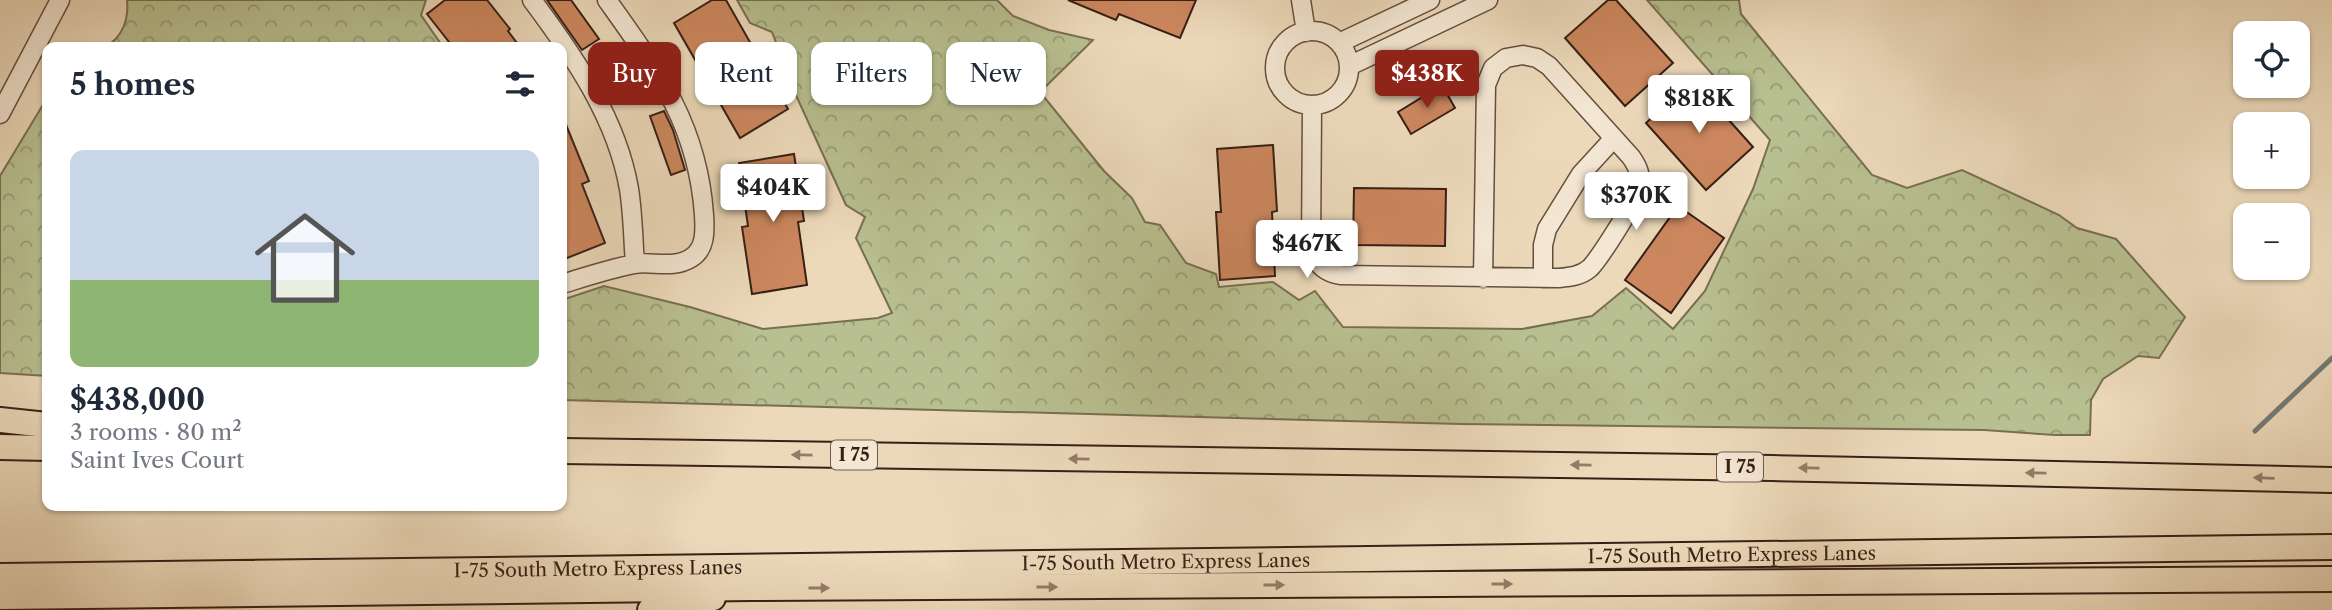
<!DOCTYPE html>
<meta charset="utf-8">
<style>
body{margin:0;font-family:"Libre Caslon Text",serif;background:#f6f6f7;color:#1f2937;height:100vh;display:flex;flex-direction:column;font-size:26px;white-space:nowrap}
*{box-sizing:border-box;margin:0}
p{font-size:23px;color:#747a83}
.icon{flex:none;width:38px;height:38px;fill:none;stroke:currentColor;stroke-width:2;stroke-linecap:round;stroke-linejoin:round}
.map{position:relative;flex:1;overflow:hidden}
.side{position:absolute;left:42px;top:42px;width:525px;height:469px;display:flex;flex-direction:column;background:#fff;border-radius:14px;box-shadow:0 2px 5px #0004}
.side>*{flex:none}
.top-card{position:absolute;left:588px;top:42px;width:665px;height:63px;display:flex;gap:14px}
.tools{position:absolute;left:2233px;top:21px;display:grid;gap:14px}
.tools a{display:grid;place-items:center;width:77px;height:77px;border-radius:14px;background:#fff;box-shadow:0 2px 5px #0004;font-size:35px}
.price{position:absolute;translate:-50% -60px;padding:0 16px;border-radius:7px;background:#fff;color:#222;font-size:23px;line-height:46px;filter:drop-shadow(0 2px 4px #0008)}
.price::after{content:'';position:absolute;left:50%;top:42px;width:21px;height:16px;margin-left:-10px;background:inherit;clip-path:polygon(0 0,100% 0,50% 100%)}
.price.active{background:#8f2418;color:#fff}
ul{padding:0;list-style:none}
li{display:grid;align-content:center;gap:14px;height:371px;padding:0 28px}
li+li{border-top:2px solid #e0e1e3}
li span{display:grid;place-items:center;height:217px;border-radius:14px;color:#555}
li>.icon{margin-inline-start:auto}
span .icon{width:126px;height:126px;fill:#fffc;stroke-width:1}
li b{font-size:30px}
h2{display:flex;justify-content:space-between;align-items:center;height:84px;padding:0 28px;font-size:30px}
.chip{padding:0 24px;border-radius:14px;background:#fff;box-shadow:0 2px 5px #0004;font-size:24px;line-height:63px}
.chip.active{background:#8f2418;color:#fff}
.map>svg:first-child{display:block}
.forest{fill:url(#forest-crowns);stroke:#786f52;stroke-width:2}
.lines{fill:none;stroke-linecap:round;stroke-linejoin:round}
.stream{stroke:#737b77;stroke-width:5}
.building{fill:#cc875e;stroke:#371f15;stroke-width:2}
.minor-casing{stroke:#644e3e;stroke-width:21}
.highway-casing{stroke:#371f15;stroke-width:28}
.minor{stroke:#f3e6d2;stroke-width:18}
.highway{stroke:#ecd9ba;stroke-width:24}
.oneway{fill:#927c68}
.labels{text-anchor:middle;dominant-baseline:central;stroke-width:5;stroke-linejoin:round;paint-order:stroke}
.shield{fill:#f3e6d2;stroke:#6f5b4e;stroke-width:2}
.shield-label{font-size:18px;font-weight:bold;fill:#371f15}
.street-label{font-size:19px;fill:#371f15;stroke:#f3e6d2}
</style>
<div class="map">
<svg width="2332" height="610" viewBox="0 0 2332 610">
<defs>
<pattern id="forest-crowns" width="20" height="18" patternUnits="userSpaceOnUse" patternTransform="scale(1.75)"><rect width="20" height="18" fill="#b8bf90"/><path d="M2 6a3 3 0 1 1 6 0M12 15a3 3 0 1 1 6 0" fill="none" stroke="#969b74"/></pattern>
</defs>
<rect width="100%" height="100%" fill="#ecd9ba"/>
<filter id="stains"><feTurbulence type="fractalNoise" baseFrequency=".00286" numOctaves="4"/><feColorMatrix values="0 0 0 0 .2 0 0 0 0 .09 0 0 0 0 .02 0 0 0 .5 -.17"/></filter>
<radialGradient id="worn" r=".72"><stop offset=".6" stop-color="#630" stop-opacity="0"/><stop offset="1" stop-color="#630" stop-opacity=".3"/></radialGradient>
<path class="forest" d="M 127,0 L 426,0 L 421,15 L 443,47 L 105,47 C 122,38 129,20 127,0 Z
M 737,0 L 997,0 L 1013,16 L 1049,30 L 1093,40 L 1040,92 L 1104,171 L 1132,198 L 1145,222 L 1160,225 L 1186,263 L 1216,274 L 1219,287 L 1273,282 L 1299,300 L 1315,291 L 1343,327 L 1522,329 L 1592,316 L 1626,288 L 1673,329 L 1705,291 L 1753,189 L 1770,140 L 1647,0 L 1739,0 L 1741,14 L 1872,175 L 1907,188 L 1962,170 L 2059,215 L 2077,228 L 2116,239 L 2185,317 L 2159,358 L 2138,356 L 2103,379 L 2091,400 L 2090,435 L 2055,435 L 1984,430 L 1461,424 L 562,400 L 562,300 L 604,286 L 690,307 L 763,329 L 878,318 L 892,313 L 856,238 L 865,217 L 846,205 L 795,93 L 772,32 L 750,23 Z
M 47,98 L 47,376 L 0,373 L 0,176 Z"/>
<g class="lines">
<path class="stream" d="M 2255,431 L 2332,358"/>
</g>
<path class="building" d="M 445,0 L 487,0 L 510,29 L 508,31 L 520,47 L 453,47 L 427,14 Z
M 547,0 L 571,0 L 599,39 L 582,50 Z
M 712,0 L 726,0 L 788,109 L 740,138 L 674,23 Z
M 1068,0 L 1196,0 L 1180,38 L 1119,14 L 1116,20 Z
M 1608,0 L 1616,0 L 1673,63 L 1625,106 L 1565,38 Z
M 1693,80 L 1753,147 L 1706,190 L 1646,123 Z
M 1442,85 L 1455,108 L 1411,134 L 1398,112 Z
M 664,111 L 673,130 L 685,170 L 671,175 L 650,116 Z
M 562,115 L 589,181 L 582,184 L 605,243 L 562,260 Z
M 1273,145 L 1277,211 L 1272,212 L 1275,276 L 1220,280 L 1216,212 L 1221,212 L 1217,149 Z
M 794,154 L 804,221 L 798,222 L 807,285 L 752,294 L 742,227 L 748,226 L 739,163 Z
M 1354,188 L 1446,189 L 1445,246 L 1353,245 Z
M 1678,206 L 1724,238 L 1671,313 L 1625,280 Z"/>
<g class="lines">
<defs>
<path id="minor" d="M 532,0 C 574,56 617,119 629,189 C 633,214 633,239 635,264
M 1301,0 L 1306,32
M1275 68a37 37 0 1 1 74 0a37 37 0 1 1-74 0Z
M 1339,43 L 1430,0
M 1349,66 L 1488,0
M 1312,105 L 1311,249 C 1316,264 1325,273 1341,275 L 1559,278 C 1570,277 1581,276 1590,268 C 1599,259 1637,200 1639,188 C 1642,176 1638,167 1631,157 L 1549,66 L 1537,58 L 1523,55 L 1506,58 L 1493,68 L 1486,85 L 1483,278
M 0,114 L 60,0
M 1543,278 L 1543,245 L 1547,229 L 1581,174 L 1614,138
M 562,284 C 585,277 609,269 634,264 C 652,261 674,269 691,258 C 706,249 705,230 704,215 C 698,125 657,70 607,0"/>
<g id="highway">
<path d="M 0,420 L 47,425"/>
<path d="M 0,447 L 47,448"/>
<path d="M 562,451 L 1772,468 L 2332,480"/>
<path id="s1" d="M 0,576 L 2332,547"/>
<path d="M 0,597 L 751,588 L 2332,579"/>
<path d="M 650,610 L 668,609 L 713,598"/>
</g>
</defs>
<use href="#minor" class="minor-casing"/>
<use href="#highway" class="highway-casing"/>
<use href="#minor" class="minor"/>
<use href="#highway" class="highway"/>
</g>
<defs><path id="oneway-solid" d="M-6-.8H1V-3.2L6.5 0L1 3.2V.8H-6Z" transform="scale(1.75)"/></defs>
<g class="oneway">
<use href="#oneway-solid" transform="translate(802 455) rotate(-179)"/>
<use href="#oneway-solid" transform="translate(1079 459) rotate(-179)"/>
<use href="#oneway-solid" transform="translate(1581 465) rotate(-179)"/>
<use href="#oneway-solid" transform="translate(1809 468) rotate(-179)"/>
<use href="#oneway-solid" transform="translate(2036 473) rotate(-179)"/>
<use href="#oneway-solid" transform="translate(2264 478) rotate(-178)"/>
<use href="#oneway-solid" transform="translate(1502 584)"/>
<use href="#oneway-solid" transform="translate(1274 585)"/>
<use href="#oneway-solid" transform="translate(1047 587)"/>
<use href="#oneway-solid" transform="translate(819 588)"/>
</g>
<g class="labels">
<g class="shield">
<rect x="831" y="440.5" width="46" height="29" rx="5"/>
<rect x="1717" y="452.5" width="46" height="29" rx="5"/>
</g>
<g class="shield-label">
<text x="854" y="455">I 75</text>
<text x="1740" y="467">I 75</text>
</g>
<g class="street-label">
<text stroke="none"><textPath href="#s1" startOffset="1732">I-75 South Metro Express Lanes</textPath></text>
<text stroke="none"><textPath href="#s1" startOffset="1166">I-75 South Metro Express Lanes</textPath></text>
<text stroke="none"><textPath href="#s1" startOffset="598">I-75 South Metro Express Lanes</textPath></text>
</g>
</g>
<rect width="100%" height="100%" filter="url(#stains)"/>
<rect width="100%" height="100%" fill="url(#worn)"/>
</svg>
<div class="tools">
<a><svg class="icon" aria-label="locate" viewBox="0 0 24 24"><circle cx="12" cy="12" r="6"/><path d="M12 2v4M12 18v4M2 12h4M18 12h4"/></svg></a>
<a>+</a>
<a>−</a>
</div>
<b class="price active" style="left:1427px;top:110px">$438K</b>
<b class="price" style="left:1699px;top:135px">$818K</b>
<b class="price" style="left:773px;top:224px">$404K</b>
<b class="price" style="left:1636px;top:232px">$370K</b>
<b class="price" style="left:1307px;top:280px">$467K</b>
<div class="top-card">
<a class="chip active">Buy</a>
<a class="chip">Rent</a>
<a class="chip">Filters</a>
<a class="chip">New</a>
</div>
<section class="side">
<h2>5 homes<svg class="icon" aria-label="filters" viewBox="0 0 24 24"><path d="M4 7h16M4 17h16"/><circle cx="9" cy="7" r="2"/><circle cx="15" cy="17" r="2"/></svg></h2>
<ul>
<li><span style="background:linear-gradient(#c9d6e8 60%,#8fb573 0)"><svg class="icon" aria-label="home" viewBox="0 0 24 24"><path d="M3 11l9-7 9 7M6 9v11h12V9"/></svg></span><div><b>$438,000</b><p>3 rooms · 80 m²</p><p>Saint Ives Court</p></div></li>
</ul>
</section>
</div>
